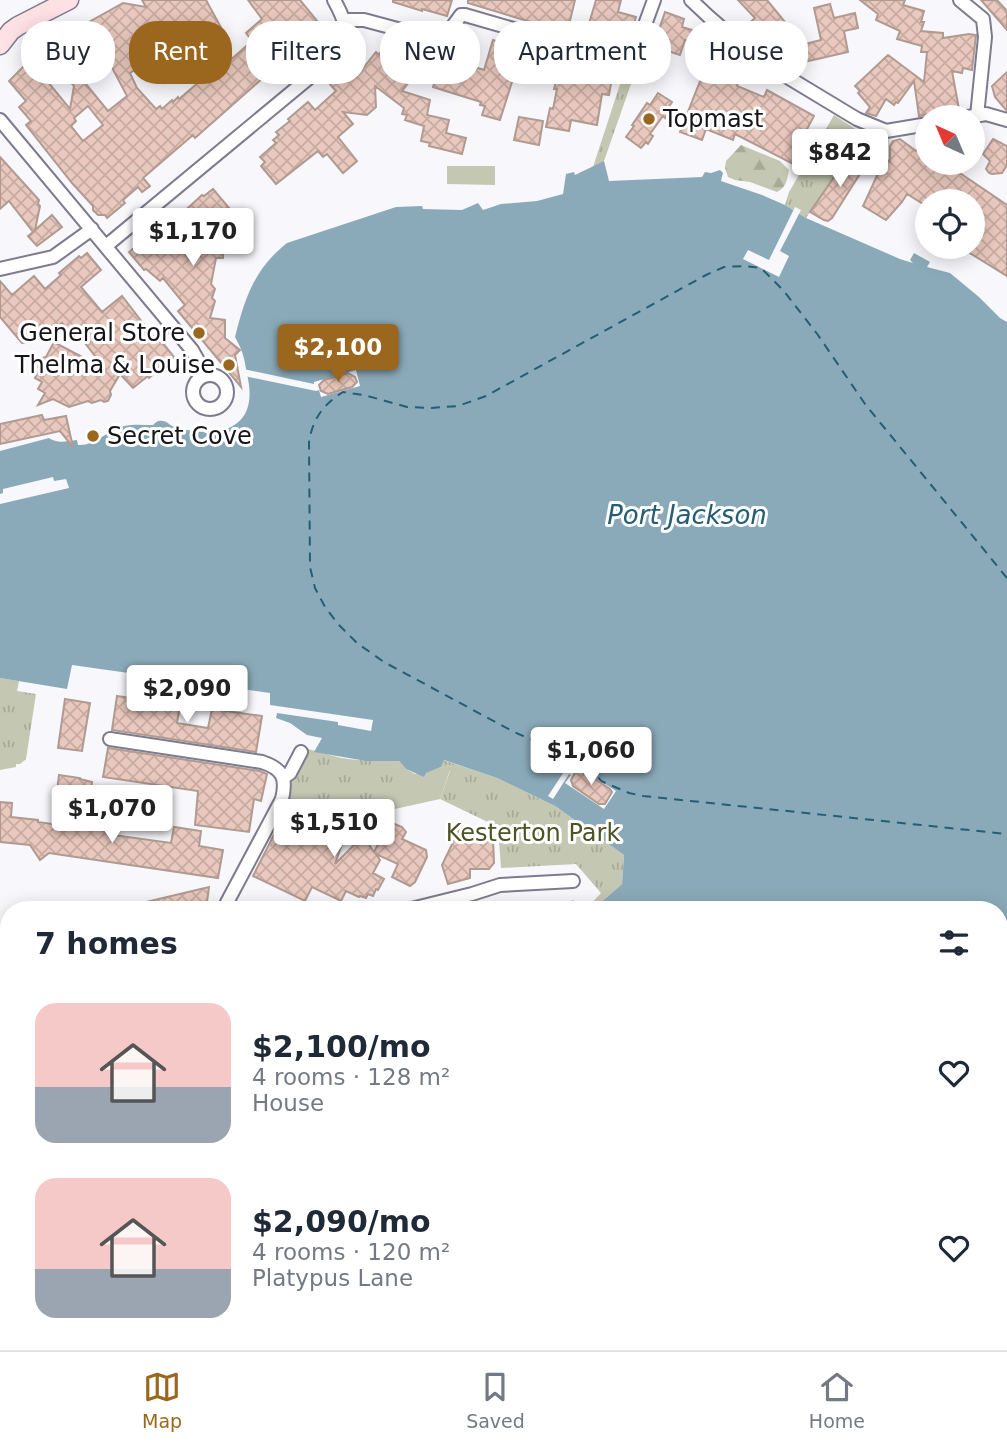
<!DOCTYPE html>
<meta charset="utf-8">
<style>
body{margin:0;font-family:"DejaVu Sans",sans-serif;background:#f6f6f7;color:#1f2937;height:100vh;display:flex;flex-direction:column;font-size:26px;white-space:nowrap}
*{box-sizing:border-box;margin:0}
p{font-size:23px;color:#747a83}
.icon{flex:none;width:38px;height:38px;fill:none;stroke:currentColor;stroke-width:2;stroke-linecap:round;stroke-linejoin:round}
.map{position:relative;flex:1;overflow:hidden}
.drawer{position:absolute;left:0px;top:901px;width:1008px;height:450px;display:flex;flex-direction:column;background:#fff;border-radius:28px 28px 0 0;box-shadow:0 4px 18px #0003}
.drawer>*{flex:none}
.guide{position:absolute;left:21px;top:21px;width:966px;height:63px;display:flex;gap:14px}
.needle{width:46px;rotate:316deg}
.buttons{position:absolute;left:915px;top:105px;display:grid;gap:14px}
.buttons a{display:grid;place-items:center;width:70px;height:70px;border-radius:50%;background:#fff;box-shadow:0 4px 18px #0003;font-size:35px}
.price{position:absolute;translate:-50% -60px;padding:0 16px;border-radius:7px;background:#fff;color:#222;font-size:23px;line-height:46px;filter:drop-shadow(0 2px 4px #0008)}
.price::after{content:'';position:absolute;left:50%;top:42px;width:21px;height:16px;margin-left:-10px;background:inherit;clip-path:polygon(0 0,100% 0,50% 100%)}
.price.current{background:#9b671e;color:#fff}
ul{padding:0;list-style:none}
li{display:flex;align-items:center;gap:21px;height:175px;padding:0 35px}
li span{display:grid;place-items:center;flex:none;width:196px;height:140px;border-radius:21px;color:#555}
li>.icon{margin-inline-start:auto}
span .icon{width:84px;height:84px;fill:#fffc;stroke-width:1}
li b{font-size:30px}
h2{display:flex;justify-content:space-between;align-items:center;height:84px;padding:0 35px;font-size:30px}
.chip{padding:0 24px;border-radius:28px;background:#fff;box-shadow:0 4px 18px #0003;font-size:24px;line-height:63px}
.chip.current{background:#9b671e;color:#fff}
.dock{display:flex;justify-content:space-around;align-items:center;height:98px;border-top:2px solid #e0e1e3;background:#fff;font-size:19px;color:#747a83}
.dock a{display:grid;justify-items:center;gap:4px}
.dock .current{color:#9b671e}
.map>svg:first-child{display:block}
.grass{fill:#c4c7b1}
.forest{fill:url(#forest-firs)}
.park{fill:url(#park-tufts)}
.water{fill:#8baab9}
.pier{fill:#f8f8fc}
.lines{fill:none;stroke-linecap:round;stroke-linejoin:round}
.ferry{stroke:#255d75;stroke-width:2;stroke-dasharray:9 7;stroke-linecap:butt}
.building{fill:url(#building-cross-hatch);stroke:#b09a92;stroke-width:2;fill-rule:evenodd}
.street-casing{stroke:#7e7b8e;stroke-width:16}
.secondary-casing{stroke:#7e7b8e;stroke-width:21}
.street{stroke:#fff;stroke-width:12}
.secondary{stroke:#fee1e4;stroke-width:18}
.poi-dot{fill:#9b671e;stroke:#fff;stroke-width:2.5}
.labels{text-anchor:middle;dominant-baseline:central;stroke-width:6;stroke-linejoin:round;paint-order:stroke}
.poi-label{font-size:24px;fill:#15141b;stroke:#fff;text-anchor:start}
.park-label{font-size:24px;fill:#4d5322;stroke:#fff}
.water-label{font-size:26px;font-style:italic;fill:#255d75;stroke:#fff}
</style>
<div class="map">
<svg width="1007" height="1350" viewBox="0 0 1007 1350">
<defs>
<pattern id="forest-firs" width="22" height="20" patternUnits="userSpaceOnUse" patternTransform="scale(1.75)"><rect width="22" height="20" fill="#c4c7b1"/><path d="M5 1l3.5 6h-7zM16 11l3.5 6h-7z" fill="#a8aa98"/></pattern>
<pattern id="park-tufts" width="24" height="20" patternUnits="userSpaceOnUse" patternTransform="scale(1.75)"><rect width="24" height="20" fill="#c4c7b1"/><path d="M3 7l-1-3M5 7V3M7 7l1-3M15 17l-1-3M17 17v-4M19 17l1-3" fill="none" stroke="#a8aa98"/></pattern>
<pattern id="building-cross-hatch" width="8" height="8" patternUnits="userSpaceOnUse" patternTransform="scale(1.75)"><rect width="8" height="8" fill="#e9c8bd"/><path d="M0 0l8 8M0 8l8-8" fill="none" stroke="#c7aba2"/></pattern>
</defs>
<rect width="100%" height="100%" fill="#f8f8fc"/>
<path class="grass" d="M 447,166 L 495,166 L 495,185 L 447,184 Z
M 308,749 L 385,770 L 406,769 L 415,774 L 425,773 L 441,767 L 450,770 L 440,799 L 386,811 L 383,817 L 369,778 Z"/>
<path class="forest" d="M 741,145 L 780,161 L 789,170 C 787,179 787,187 777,192 L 750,182 L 735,180 L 728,177 L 725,168 L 726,161 Z"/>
<path class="park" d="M 625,69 L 627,70 L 626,78 L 632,81 L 604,161 L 598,166 L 593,167 Z
M 834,115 L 863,134 L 806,218 L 785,205 L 789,192 Z
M 0,678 L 19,681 L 17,691 L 36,694 L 26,759 L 20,764 L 16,764 L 16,767 L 0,770 Z
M 296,746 L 306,752 L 308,749 C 336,761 369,761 399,761 L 406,769 L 383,817 L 286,802 L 287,779 L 285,768 Z
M 443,760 L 497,778 L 555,806 L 624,855 L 622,884 L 592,910 L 576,910 L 569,902 L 573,900 L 585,910 L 601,893 L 576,864 L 501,868 L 498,827 L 440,799 L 450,771 L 441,767 Z
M 9,1144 L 9,1272 L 0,1272 L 0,1147 Z"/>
<path class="water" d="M 604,161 L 609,181 L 702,177 L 705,172 L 711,173 L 720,170 L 723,173 L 721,181 L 762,195 L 785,205 L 806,218 L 900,259 L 913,263 L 910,260 L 914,253 L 930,262 L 927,267 L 950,273 L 979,297 L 1000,318 L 1007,322 L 1007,1120 L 999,1122 L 999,910 L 592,910 L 622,884 L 624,855 L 555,806 L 497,778 L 444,760 L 441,767 L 426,773 L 424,777 L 406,769 L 399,761 L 366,761 L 314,752 L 322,738 L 307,735 L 290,723 L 276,718 L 277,713 L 338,722 L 338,725 L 371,731 L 373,720 L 270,705 L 270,693 L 72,665 L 67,689 L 0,678 L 0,451 L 49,438 C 57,444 67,441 77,440 L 78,445 C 96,446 107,430 124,426 C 133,424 144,425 153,425 C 156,422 158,420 163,421 C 166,421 169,424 172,426 C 179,429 187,430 194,431 C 233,436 256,419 248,379 C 244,360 245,355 235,337 C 245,298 254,269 287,243 L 396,207 L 422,206 L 423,209 L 462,210 L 478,203 L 483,210 L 501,204 L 537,201 L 563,194 L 566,174 L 574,172 L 575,175 Z"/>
<path class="pier" d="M 795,207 L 801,210 L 780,251 L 789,256 L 779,277 L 743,259 L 748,250 L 769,260 Z
M 243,369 L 314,384 L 314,382 L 356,370 L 360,386 L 321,397 L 319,390 L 316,391 L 244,376 Z
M 53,477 L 54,481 L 66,479 L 69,488 L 0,504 L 0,494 L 3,493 L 3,489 Z
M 569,764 L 575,768 L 577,766 L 616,791 L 604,809 L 565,783 L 571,775 L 569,774 L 553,799 L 548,796 Z"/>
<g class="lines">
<path class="ferry" d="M 1007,578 L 865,404 L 818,335 L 783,290 L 761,268 L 744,266 L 724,267 L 706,275 L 486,396 L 458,406 L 431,408 L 407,407 L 364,395 L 343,392 C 323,405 313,418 309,442 L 310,567 L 315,588 L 325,607 L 339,625 L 357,643 L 384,662 L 514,732 L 583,762 L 593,770 L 601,781 L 629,793 L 643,796 L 1007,834"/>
</g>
<path class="building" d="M 142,0 L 206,0 L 224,33 L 210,44 L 227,63 L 252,41 L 246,33 L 262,19 L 248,0 L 300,0 L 323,28 L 307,41 L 306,40 L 262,76 L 263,78 L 195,138 L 193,135 L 143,178 L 150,186 L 142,192 L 138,187 L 123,200 L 125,203 L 107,218 L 105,215 L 98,215 L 93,210 L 93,206 L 72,183 L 26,125 L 31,121 L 19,107 L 26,101 L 9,81 L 30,60 L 70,109 L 74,86 L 47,53 L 40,41 L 50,34 L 54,40 L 76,24 L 78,28 L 123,3 L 146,7 ZM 197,35 L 200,39 L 158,75 L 165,83 L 175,74 L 177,76 L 193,61 L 206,76 L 179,99 L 178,97 L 173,102 L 172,100 L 162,109 L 160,106 L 156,109 L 137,88 L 130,73 ZM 99,54 L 105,64 L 109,62 L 127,96 L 108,111 L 76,72 ZM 88,106 L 103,125 L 83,141 L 71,126 L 76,121 L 74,118 Z
M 393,0 L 452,0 L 447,16 L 422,9 L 422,11 L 393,2 Z
M 468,0 L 575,0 L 567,33 L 468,3 Z
M 596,0 L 621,0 L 618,12 L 636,17 L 631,34 L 628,33 L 626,42 L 621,41 L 619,46 L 588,37 L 591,28 L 588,27 Z
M 738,0 L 767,0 L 794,33 L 793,39 L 786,48 L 782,64 L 767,55 L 775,41 L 759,40 L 755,36 L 755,34 L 747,25 L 755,18 Z
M 860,0 L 905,0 L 903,5 L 924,11 L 921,22 L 924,22 L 921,31 L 943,33 L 943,38 L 969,34 L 976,35 L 972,70 L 963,68 L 962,73 L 952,71 L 959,109 L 919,116 L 914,81 L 898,103 L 896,102 L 894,105 L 886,99 L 876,116 L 866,113 L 870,107 L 858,93 L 860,91 L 855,86 L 888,55 L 924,82 L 927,52 L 921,52 L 922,46 L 897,39 L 900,31 L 876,20 L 878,14 Z
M 981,0 L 997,0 L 1007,11 L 1007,30 Z
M 830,4 L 834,18 L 855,13 L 858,28 L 844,31 L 848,52 L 804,62 L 801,45 L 821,40 L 814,8 Z
M 665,12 L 684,19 L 682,27 L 692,30 L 689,41 L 685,40 L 680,55 L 668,51 L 649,58 Z
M 493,40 L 526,50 L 521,67 L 517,66 L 500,120 L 482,115 L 485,106 L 480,105 L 481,102 L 433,87 L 444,51 L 462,56 L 460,62 L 484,70 Z
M 376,52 L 379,55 L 380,53 L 392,62 L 391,63 L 402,72 L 401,74 L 410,81 L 402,91 L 430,100 L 427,115 L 449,120 L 446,133 L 466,138 L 462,154 L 429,146 L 430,143 L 421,141 L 424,126 L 405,120 L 407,115 L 402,114 L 404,108 L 375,86 L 376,107 L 367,115 L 343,112 L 353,124 L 338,137 L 357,161 L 343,173 L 327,154 L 323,157 L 318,151 L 276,184 L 261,166 L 265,162 L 260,157 L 276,143 L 273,140 L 279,135 L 276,132 L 290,121 L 288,119 L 308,102 L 315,110 L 336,91 L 329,83 L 335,78 L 356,77 Z
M 565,54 L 580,57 L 577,74 L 612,78 L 609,95 L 602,94 L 597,125 L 571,120 L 569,131 L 546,127 L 550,108 L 553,109 L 557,89 L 554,89 L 557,78 L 561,79 Z
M 706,66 L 739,79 L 737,86 L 764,97 L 767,90 L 814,116 L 799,144 L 807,148 L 797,166 L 735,134 L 733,140 L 706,129 L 702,140 L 680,132 Z
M 1007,72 L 1007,111 L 995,97 L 992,86 Z
M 658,93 L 672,102 L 668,108 L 670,109 L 665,118 L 663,116 L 650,134 L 653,136 L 648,144 L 646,142 L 641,148 L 626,137 L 634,126 L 632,125 L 647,103 L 650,105 Z
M 519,117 L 543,121 L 539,145 L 514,140 Z
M 928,134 L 928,163 L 945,163 L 1007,205 L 1007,276 L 960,247 L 973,247 L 973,201 L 928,201 L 928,207 L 907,194 L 902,202 L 886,220 L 863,206 L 885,158 L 890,162 L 890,146 L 893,141 L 900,139 L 916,151 Z
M 993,139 L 1007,146 L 1007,165 L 1002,173 L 992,174 L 989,173 L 986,169 L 990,161 L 983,154 Z
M 862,149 L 872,155 L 832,218 L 828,221 L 824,220 L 810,212 L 837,173 L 843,177 Z
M 0,157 L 39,200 L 38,204 L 40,206 L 35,230 L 52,215 L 62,227 L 37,246 L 28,236 L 33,232 L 9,201 L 0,209 Z
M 213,189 L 235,215 L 218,229 L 232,245 L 223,254 L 223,258 L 216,258 L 211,284 L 215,289 L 212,298 L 215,301 L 210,318 L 225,320 L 225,338 L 240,350 L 235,355 L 241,387 L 178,311 L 185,305 L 163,278 L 160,281 L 146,269 L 144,270 L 129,252 L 172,215 L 176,219 L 202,195 L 204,196 Z
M 87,253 L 101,270 L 81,287 L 102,312 L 122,296 L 156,340 L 159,338 L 174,357 L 149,378 L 148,376 L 133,388 L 120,374 L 110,391 L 111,395 L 108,401 L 104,402 L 101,400 L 92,403 L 88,401 L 69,407 L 53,399 L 38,405 L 45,393 L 38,389 L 42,382 L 35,378 L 39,370 L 38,366 L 42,358 L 46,357 L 54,342 L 105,369 L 74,329 L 70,332 L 62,323 L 47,336 L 22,343 L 0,317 L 0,281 L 12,295 L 34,276 L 45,289 L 61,275 L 59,273 L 79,256 L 81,258 Z
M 348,373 L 355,377 L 357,382 L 352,387 L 328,394 L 321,391 L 319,385 L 324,380 Z
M 42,415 L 44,420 L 66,416 L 73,447 L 60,431 L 0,444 L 0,424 Z
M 117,696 L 180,705 L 177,723 L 208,728 L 212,709 L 262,716 L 256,752 L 112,730 Z
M 65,699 L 90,703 L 82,751 L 58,748 Z
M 108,748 L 260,771 L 267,774 L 261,801 L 254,799 L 249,832 L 195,825 L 198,791 L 103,777 Z
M 582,770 L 610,789 L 612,792 L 605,804 L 599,804 L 573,786 L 571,780 L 576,771 Z
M 59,775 L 80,778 L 80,779 L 92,782 L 91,792 L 79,790 L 78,794 L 57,791 Z
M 0,802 L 12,803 L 11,817 L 38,820 L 38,822 L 87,829 L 89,815 L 116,819 L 113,835 L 171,843 L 174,827 L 201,831 L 199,846 L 223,850 L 218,878 L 49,853 L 40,860 L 30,845 L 0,842 Z
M 287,809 L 330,830 L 336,818 L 349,824 L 335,864 L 363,836 L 374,852 L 390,822 L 402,827 L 406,832 L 402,839 L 426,850 L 427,857 L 415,882 L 410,886 L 392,877 L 398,864 L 376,854 L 380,860 L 373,873 L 384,879 L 378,890 L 376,889 L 373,896 L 368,894 L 366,898 L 360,896 L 359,897 L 346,891 L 341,901 L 312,887 L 305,901 L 253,876 Z
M 459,830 L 470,836 L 488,836 L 493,839 L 494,863 L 489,869 L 470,869 L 470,878 L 448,884 L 442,865 Z
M 209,887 L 206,910 L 129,910 L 129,906 Z"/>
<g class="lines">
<defs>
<path id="street" d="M 691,0 L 708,16 L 756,58 L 857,119 L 886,131 L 928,124
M 960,0 L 983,19 L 985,37 L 977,116
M 345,20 L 364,20 L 405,31 L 443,34 L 450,30 L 461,15 L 465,15 L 631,63 L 654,0
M 968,117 L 986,114 L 1007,120
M 0,120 L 192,350 L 200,364 L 203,376
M 106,246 L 333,58 C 351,36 347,23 334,0
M 0,269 L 53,257 L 92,229
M193 392a17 17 0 1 1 34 0a17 17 0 1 1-34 0Z
M 110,739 L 262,762 C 283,769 287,778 282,799 L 223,910
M 283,778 L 290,773 L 301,752
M 407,910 L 472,894 L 500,885 L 573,881
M 0,1016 L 9,1014
M 0,1134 L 9,1131
M 999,1262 L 1007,1261
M 0,1285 L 9,1286
M 381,1342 L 393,1350
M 282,1350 L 294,1342
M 424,1350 L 460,1342"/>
<path id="secondary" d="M 0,45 L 11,31 L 18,26 L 69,0"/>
</defs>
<use href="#street" class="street-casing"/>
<use href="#secondary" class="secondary-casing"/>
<use href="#street" class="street"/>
<use href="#secondary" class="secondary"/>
</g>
<g class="poi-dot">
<circle cx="649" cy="119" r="7"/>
<circle cx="199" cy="333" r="7"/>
<circle cx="229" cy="365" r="7"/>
<circle cx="93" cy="436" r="7"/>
</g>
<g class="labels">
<g class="poi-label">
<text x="663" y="119">Topmast</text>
<text x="185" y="333" text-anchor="end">General Store</text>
<text x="215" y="365" text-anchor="end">Thelma &amp; Louise</text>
<text x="107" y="436">Secret Cove</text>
</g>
<g class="park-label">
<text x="533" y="833">Kesterton Park</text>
</g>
<g class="water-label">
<text x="687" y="515">Port Jackson</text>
</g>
</g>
</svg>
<div class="buttons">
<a><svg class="needle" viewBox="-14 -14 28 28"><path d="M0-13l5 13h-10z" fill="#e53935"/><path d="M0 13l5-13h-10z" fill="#747a83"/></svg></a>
<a><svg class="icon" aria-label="locate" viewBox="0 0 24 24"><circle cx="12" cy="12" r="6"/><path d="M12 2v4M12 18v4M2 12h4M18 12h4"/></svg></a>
</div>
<b class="price" style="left:840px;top:189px">$842</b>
<b class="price" style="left:193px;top:268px">$1,170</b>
<b class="price current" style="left:338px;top:384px">$2,100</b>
<b class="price" style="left:187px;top:725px">$2,090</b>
<b class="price" style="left:591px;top:787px">$1,060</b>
<b class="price" style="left:112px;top:845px">$1,070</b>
<b class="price" style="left:334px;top:859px">$1,510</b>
<div class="guide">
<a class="chip">Buy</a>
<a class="chip current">Rent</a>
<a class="chip">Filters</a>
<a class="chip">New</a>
<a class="chip">Apartment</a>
<a class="chip">House</a>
</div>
<section class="drawer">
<h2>7 homes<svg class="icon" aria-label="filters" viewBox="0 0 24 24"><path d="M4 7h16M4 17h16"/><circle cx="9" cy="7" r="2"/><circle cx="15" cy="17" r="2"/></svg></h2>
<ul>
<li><span style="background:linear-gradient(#f6c9c9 60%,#9aa5b1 0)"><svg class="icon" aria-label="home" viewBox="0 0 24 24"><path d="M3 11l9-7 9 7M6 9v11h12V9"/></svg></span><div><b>$2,100/mo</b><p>4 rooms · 128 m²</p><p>House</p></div><svg class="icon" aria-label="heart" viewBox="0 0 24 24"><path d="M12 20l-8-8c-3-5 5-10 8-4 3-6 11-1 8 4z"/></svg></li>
<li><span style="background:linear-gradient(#f6c9c9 65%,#9aa5b1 0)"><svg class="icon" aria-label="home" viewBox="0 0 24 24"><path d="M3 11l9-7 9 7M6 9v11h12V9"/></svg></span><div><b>$2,090/mo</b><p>4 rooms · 120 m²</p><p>Platypus Lane</p></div><svg class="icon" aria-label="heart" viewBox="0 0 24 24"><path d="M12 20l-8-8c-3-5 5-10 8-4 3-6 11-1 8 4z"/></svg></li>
</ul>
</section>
</div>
<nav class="dock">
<a class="current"><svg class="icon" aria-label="map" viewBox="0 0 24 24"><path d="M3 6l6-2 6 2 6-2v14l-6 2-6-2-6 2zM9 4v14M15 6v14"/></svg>Map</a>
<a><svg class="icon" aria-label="saved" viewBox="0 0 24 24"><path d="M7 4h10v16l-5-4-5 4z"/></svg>Saved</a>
<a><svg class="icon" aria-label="home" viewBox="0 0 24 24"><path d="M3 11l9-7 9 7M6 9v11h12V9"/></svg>Home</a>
</nav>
